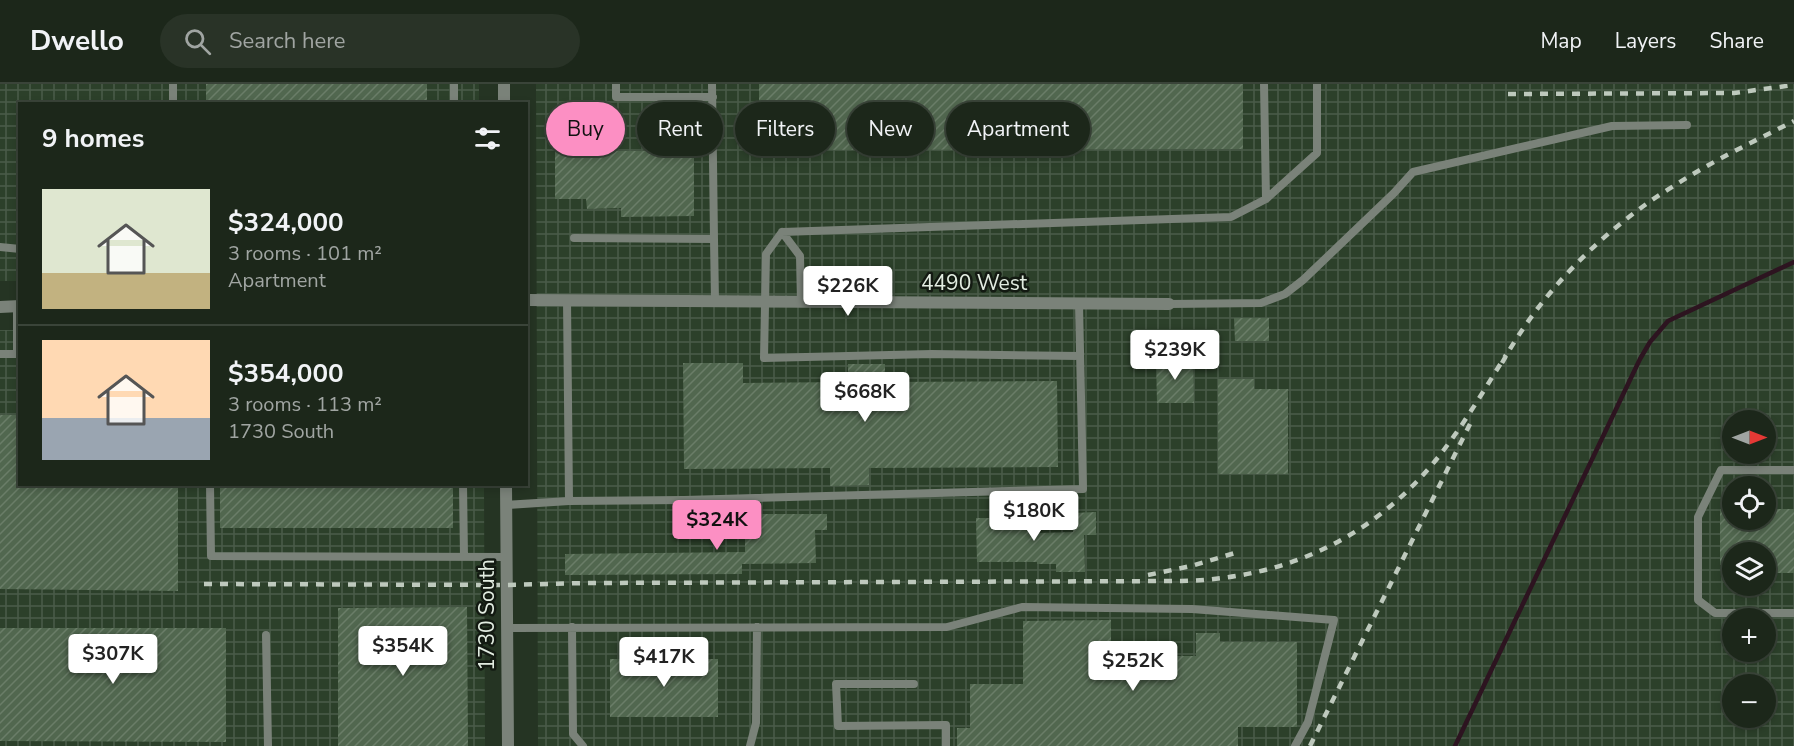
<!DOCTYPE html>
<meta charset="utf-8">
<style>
body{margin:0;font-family:"Nunito Sans",sans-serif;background:#293327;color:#f1f3f6;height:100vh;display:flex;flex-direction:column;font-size:22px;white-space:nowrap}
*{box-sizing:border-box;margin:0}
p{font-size:20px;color:#a0a5a2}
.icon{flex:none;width:33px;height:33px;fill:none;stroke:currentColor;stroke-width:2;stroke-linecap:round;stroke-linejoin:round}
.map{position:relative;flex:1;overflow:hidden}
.panel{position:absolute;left:18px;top:18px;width:510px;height:384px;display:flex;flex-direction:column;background:#1c271a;border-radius:0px;box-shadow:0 3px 9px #0003,0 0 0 2px #3a4439}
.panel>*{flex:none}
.hud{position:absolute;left:546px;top:18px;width:570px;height:54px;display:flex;gap:12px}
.needle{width:39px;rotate:90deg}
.fabs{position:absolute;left:1722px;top:326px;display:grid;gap:12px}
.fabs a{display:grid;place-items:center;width:54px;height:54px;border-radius:50%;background:#1c271a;box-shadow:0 3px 9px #0003,0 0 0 2px #3a4439;font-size:30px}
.price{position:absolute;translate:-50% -51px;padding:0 14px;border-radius:6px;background:#fff;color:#222;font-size:20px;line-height:39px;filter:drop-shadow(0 2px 3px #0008)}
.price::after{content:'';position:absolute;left:50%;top:36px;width:18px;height:14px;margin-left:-9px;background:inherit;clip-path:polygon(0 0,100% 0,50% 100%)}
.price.current{background:#fc8fc3;color:#111}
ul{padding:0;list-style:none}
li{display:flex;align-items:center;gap:18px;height:150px;padding:0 24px}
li+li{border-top:2px solid #3a4439}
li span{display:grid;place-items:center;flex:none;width:168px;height:120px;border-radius:0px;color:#555}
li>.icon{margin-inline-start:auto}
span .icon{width:72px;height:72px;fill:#fffc;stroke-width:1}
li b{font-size:26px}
h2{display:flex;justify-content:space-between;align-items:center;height:72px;padding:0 24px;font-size:26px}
.tag{padding:0 21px;border-radius:27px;background:#1c271a;box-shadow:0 3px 9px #0003,0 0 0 2px #3a4439;font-size:21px;line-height:54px}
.tag.current{background:#fc8fc3;color:#111}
header{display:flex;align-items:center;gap:36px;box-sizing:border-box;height:84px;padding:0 30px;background:#1c271a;border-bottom:2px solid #3a4439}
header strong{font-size:28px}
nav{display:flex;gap:33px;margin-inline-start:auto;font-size:21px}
.search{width:420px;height:54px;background:#293327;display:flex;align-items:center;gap:15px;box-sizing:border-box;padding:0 21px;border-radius:33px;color:#a0a5a2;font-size:22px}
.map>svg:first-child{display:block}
.industrial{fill:url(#industrial-grid);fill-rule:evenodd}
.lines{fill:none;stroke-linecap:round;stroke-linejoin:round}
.stream{stroke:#2d1420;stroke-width:4.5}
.building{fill:url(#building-hatch)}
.service{stroke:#7a8279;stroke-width:8}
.minor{stroke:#7a8279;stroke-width:12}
.rail{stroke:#bec9bd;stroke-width:4.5;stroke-dasharray:8 8;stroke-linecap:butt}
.labels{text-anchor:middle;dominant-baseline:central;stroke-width:5;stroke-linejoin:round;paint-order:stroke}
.street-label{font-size:21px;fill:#e2ece1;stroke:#131a12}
</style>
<header>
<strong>Dwello</strong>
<div class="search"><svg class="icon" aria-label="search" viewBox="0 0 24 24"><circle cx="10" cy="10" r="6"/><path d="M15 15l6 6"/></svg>Search here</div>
<nav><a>Map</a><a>Layers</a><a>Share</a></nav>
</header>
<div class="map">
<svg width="1794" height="662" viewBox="0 0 1794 662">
<defs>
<pattern id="industrial-grid" width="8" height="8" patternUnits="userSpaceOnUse" patternTransform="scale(1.5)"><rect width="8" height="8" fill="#2c402a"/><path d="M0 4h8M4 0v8" fill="none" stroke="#4a5c49"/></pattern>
<pattern id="building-hatch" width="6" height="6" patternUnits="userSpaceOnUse" patternTransform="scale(1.5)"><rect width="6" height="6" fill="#51674f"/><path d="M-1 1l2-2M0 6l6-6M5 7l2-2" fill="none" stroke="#6a7d68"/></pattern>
</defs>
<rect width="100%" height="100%" fill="#253423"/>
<path class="industrial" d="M 0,0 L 479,0 L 479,20 L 20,20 L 19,197 L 0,197 Z
M 536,0 L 1794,0 L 1794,662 L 538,662 ZM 1732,336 L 1766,336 L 1766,369 L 1732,369 ZM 1732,402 L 1766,402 L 1766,435 L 1732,435 ZM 1732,468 L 1766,468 L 1766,501 L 1732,501 ZM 1732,534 L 1766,534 L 1766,567 L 1732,567 ZM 1732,600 L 1766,600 L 1766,633 L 1732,633 Z
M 0,246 L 19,246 L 20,400 L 484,401 L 485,662 L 0,662 Z"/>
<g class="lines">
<path class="stream" d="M 1455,662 L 1640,275 L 1650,258 L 1668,237 L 1794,178"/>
</g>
<path class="building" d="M 206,0 L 427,0 L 427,20 L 206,20 Z
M 759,0 L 1243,0 L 1243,65 L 759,66 Z
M 555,67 L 694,67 L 694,132 L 621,133 L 621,124 L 587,125 L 586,115 L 555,115 Z
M 1234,234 L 1269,234 L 1269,257 L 1235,257 Z
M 1156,275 L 1193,275 L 1194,319 L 1157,319 Z
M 683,279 L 743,279 L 743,299 L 848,298 L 848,280 L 885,280 L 885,298 L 1057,297 L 1058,383 L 869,384 L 869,401 L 830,402 L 830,384 L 684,385 Z
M 1218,295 L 1254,295 L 1254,305 L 1288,305 L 1288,390 L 1218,390 Z
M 0,331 L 20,331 L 20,400 L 178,400 L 178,507 L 0,505 Z
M 220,400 L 453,400 L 453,444 L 220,444 Z
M 1720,425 L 1732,425 L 1732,435 L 1766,435 L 1766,425 L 1794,425 L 1794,489 L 1766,489 L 1766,468 L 1732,468 L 1732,481 L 1720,481 Z
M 1096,428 L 1096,451 L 1084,451 L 1085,488 L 1056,488 L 1056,480 L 1037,480 L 1037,478 L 977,478 L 976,434 L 1037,434 L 1037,449 L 1073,448 L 1073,429 Z
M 745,430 L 827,430 L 827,446 L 815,446 L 816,479 L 742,480 L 742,490 L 565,491 L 565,470 L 745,468 Z
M 467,523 L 468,662 L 338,662 L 338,524 Z
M 1111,536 L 1111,560 L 1157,560 L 1157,572 L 1196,572 L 1196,549 L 1220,549 L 1220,558 L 1297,558 L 1297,643 L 1238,643 L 1238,662 L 957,662 L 957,644 L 970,644 L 970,600 L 1023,600 L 1023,537 Z
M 0,544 L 226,544 L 226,658 L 0,657 Z
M 610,575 L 718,575 L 718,633 L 610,633 Z"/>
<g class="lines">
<path class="service" d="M 173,0 L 173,20
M 454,0 L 454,20
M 616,0 L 616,13 L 713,13
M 712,0 L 714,155
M 1264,0 L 1266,115
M 782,148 L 1231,133 L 1266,115 L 1317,69 L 1317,0
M 574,154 L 714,155 L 715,217
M 0,163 L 20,165
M 801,218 L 800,172 L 782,148 L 766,170 L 764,274 L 932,270 L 1080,272
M 1169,220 L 1261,219 L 1285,210 L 1303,196 L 1394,109 L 1413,88 L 1612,42 L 1687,41
M 0,270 L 20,270
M 17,270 L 17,222
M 1794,386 L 1721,386 L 1698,433 L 1698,516 L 1715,529 L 1794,529
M 210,400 L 211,472 L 507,473
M 463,400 L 464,473
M 569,417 L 684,416 L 1083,405 L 1079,220
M 506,421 L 569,417 L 567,216
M 572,543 L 573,650 L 583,662
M 507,544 L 947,543 L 1022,523 L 1192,525 L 1334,536 L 1308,638 L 1295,662
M 266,551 L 268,662
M 914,600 L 836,600 L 838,642 L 946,641 L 946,662
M 750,662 L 756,639 L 757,543"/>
<path class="minor" d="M 504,0 L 504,20
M 526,216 L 1169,220
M 0,223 L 20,222
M 506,400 L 508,662"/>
<path class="rail" d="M 1508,10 L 1734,9 L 1794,1
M 1502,279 C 1542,206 1607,142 1677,100 C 1714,76 1755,57 1794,37
M 1148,491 L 1191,482 L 1235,469
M 204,500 L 507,501 L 586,499 L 1181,497 C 1287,495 1378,452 1443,367 C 1466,337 1486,303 1506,271
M 1310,662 L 1470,340"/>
</g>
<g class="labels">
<g class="street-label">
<text x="974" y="199">4490 West</text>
<text transform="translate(487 531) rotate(-90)">1730 South</text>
</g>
</g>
</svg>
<div class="fabs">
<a><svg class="needle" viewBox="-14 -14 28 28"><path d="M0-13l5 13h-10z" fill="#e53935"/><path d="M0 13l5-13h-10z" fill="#a0a5a2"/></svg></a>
<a><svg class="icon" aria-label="locate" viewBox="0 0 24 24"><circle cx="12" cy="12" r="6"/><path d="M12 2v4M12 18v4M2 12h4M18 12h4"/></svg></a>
<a><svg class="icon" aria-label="layers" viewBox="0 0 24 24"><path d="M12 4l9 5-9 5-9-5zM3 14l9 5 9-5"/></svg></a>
<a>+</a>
<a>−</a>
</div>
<b class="price" style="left:848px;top:233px">$226K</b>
<b class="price" style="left:1175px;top:297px">$239K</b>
<b class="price" style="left:865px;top:339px">$668K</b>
<b class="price" style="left:1034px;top:458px">$180K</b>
<b class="price current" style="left:717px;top:467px">$324K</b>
<b class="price" style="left:403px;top:593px">$354K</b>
<b class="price" style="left:113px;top:601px">$307K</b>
<b class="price" style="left:664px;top:604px">$417K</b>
<b class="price" style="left:1133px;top:608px">$252K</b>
<div class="hud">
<a class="tag current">Buy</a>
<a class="tag">Rent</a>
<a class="tag">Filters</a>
<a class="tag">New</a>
<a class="tag">Apartment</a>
</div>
<section class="panel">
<h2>9 homes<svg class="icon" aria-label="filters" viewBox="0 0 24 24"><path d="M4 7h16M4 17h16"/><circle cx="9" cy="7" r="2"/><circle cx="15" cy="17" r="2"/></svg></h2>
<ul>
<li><span style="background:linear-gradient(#dfe7d0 70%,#c2b280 0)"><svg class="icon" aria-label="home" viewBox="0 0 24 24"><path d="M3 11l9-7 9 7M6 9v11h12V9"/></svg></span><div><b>$324,000</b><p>3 rooms · 101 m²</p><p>Apartment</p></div></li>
<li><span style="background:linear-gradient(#ffd9b3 65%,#9aa5b1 0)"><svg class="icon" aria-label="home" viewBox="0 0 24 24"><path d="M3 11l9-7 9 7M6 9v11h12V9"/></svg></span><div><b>$354,000</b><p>3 rooms · 113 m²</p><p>1730 South</p></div></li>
</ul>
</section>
</div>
